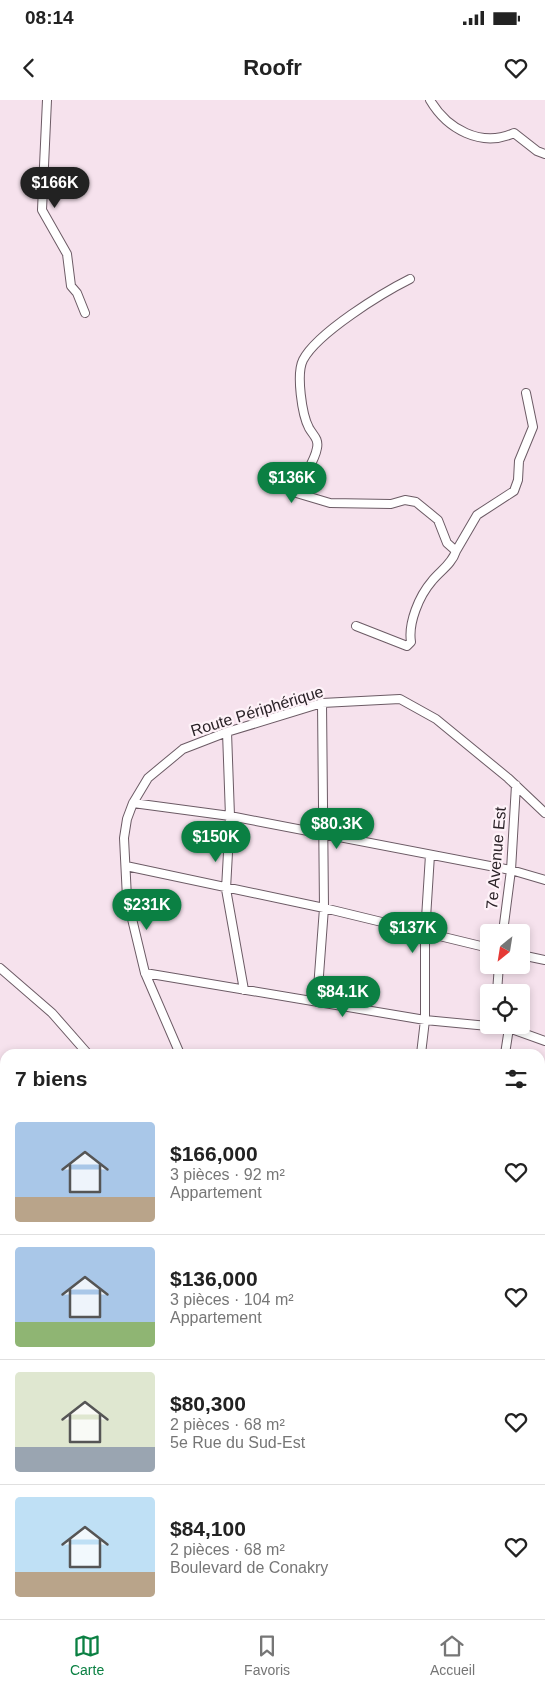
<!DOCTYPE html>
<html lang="fr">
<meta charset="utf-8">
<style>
body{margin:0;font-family:Helvetica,sans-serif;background:#f2f2f2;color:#222;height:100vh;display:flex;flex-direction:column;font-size:19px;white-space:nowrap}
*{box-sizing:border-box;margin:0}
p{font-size:16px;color:#767676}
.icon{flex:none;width:28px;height:28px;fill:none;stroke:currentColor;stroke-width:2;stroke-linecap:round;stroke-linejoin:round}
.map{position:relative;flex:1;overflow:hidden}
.details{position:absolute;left:0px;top:949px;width:545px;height:571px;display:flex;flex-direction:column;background:#fff;border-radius:15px 15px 0 0;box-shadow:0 2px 8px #0003}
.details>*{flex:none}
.needle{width:32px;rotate:210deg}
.fabs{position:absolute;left:480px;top:824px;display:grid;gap:10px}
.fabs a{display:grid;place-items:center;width:50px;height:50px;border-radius:5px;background:#fff;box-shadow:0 2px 8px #0003;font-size:25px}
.price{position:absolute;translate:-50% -42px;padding:0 11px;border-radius:18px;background:#0b8043;color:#fff;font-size:16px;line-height:32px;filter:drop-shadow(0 1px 2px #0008)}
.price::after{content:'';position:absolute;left:50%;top:30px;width:15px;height:11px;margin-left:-8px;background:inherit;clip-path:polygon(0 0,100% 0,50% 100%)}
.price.active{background:#222;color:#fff}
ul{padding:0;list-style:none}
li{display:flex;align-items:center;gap:15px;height:125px;padding:0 15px}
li+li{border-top:1px solid #e0e0e0}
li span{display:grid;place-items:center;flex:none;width:140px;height:100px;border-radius:5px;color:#555}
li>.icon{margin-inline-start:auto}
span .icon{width:60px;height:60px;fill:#fffc;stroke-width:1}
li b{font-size:21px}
h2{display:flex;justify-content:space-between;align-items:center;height:60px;padding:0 15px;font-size:21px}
.status{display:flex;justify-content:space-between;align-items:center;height:35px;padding:0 25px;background:#fff;direction:ltr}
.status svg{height:14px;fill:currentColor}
header{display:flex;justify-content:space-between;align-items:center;height:65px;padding:0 15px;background:#fff;font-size:22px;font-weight:600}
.menu{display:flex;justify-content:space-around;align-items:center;height:70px;border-top:1px solid #e0e0e0;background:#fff;font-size:14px;color:#767676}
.menu a{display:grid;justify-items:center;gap:2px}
.menu .active{color:#0b8043}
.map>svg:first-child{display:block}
.green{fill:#f9c1e1}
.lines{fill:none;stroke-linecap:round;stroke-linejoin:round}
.minor-casing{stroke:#6c5b65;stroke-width:10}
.minor{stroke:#fff;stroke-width:8}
.labels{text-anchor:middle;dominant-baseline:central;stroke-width:4.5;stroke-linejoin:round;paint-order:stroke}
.street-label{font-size:16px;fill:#2a2227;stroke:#fef2f8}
</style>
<div class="status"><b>08:14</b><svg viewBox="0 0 49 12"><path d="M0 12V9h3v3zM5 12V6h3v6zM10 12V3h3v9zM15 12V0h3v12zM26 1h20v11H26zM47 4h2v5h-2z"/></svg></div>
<header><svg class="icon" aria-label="back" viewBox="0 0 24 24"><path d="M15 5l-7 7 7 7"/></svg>Roofr<svg class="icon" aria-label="heart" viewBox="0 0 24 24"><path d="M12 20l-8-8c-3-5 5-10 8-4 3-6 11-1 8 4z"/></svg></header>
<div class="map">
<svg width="545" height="1519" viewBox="0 0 545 1519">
<rect width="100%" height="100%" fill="#f6e2ed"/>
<path class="green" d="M 540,1212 L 545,1213 L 545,1309 L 542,1316 Z"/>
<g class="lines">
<defs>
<path id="minor" d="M 47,0 L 42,110 L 67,154 L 71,186 L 77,193 L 85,213
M 430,0 C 447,29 481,48 514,33 L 537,51 L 545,54
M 456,451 L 477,415 L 514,391 L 518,380 L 519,361 L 533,327 L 526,293
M 356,526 L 407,546 L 411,542 C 408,523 419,496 432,481 C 440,471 452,464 456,451 L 447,443 L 438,420 L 416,402 L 405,400 L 391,404 L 330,403 L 293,392 C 301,383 315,360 317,348 C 319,339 313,335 309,328 C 302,315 296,274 303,260 C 317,233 382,193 410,179
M 227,632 L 230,716 L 226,789 L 244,890
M 133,703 L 230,716 L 511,770 L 545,780
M 126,766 L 324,808 L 489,848
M 503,832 L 511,770 L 516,685
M 521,855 L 545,860
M 0,868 L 52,913 L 88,954
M 145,873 L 425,920 L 509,928 L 545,941
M 497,892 L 499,865
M 317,902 L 324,808 L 322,603
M 180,954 L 145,873 L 127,798 L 124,738 L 127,719 L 133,703 L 148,678 L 183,649 L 227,632 L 322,603 L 400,599 L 436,619 L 508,678 L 545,713
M 421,954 L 425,920 L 425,834 L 430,755
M 505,954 L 509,928
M 540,1043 L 545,1043
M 540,1142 L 545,1142
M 540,1208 L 545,1209
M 540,1319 L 545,1319
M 540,1387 L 545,1332
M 0,1414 L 5,1418
M 540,1427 L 545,1454
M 0,1453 L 5,1455
M 180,1515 L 190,1519
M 108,1519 L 109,1515"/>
</defs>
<use href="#minor" class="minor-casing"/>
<use href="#minor" class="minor"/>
</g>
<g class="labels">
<g class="street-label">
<text transform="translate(257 611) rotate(-17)">Route Périphérique</text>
<text transform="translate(496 758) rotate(-85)">7e Avenue Est</text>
</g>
</g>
</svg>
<div class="fabs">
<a><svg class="needle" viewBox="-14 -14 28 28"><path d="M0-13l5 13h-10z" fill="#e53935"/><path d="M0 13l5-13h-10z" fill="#767676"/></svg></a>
<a><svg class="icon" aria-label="locate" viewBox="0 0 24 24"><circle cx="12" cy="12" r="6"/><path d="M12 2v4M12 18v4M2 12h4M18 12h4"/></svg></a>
</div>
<b class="price active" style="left:55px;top:109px">$166K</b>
<b class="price" style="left:292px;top:404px">$136K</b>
<b class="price" style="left:337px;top:750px">$80.3K</b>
<b class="price" style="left:216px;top:763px">$150K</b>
<b class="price" style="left:147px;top:831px">$231K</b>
<b class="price" style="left:413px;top:854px">$137K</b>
<b class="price" style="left:343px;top:918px">$84.1K</b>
<section class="details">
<h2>7 biens<svg class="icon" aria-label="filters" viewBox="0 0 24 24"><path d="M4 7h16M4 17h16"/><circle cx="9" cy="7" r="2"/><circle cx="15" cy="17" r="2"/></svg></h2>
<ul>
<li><span style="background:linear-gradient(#a9c7e8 75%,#b9a48a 0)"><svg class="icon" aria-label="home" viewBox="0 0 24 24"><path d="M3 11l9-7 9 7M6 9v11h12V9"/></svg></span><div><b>$166,000</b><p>3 pièces · 92 m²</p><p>Appartement</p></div><svg class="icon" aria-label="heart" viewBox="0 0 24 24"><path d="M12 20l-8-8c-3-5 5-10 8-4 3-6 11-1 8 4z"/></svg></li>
<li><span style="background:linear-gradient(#a9c7e8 75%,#8fb573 0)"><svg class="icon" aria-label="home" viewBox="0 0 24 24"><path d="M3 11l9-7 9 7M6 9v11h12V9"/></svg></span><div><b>$136,000</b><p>3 pièces · 104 m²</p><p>Appartement</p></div><svg class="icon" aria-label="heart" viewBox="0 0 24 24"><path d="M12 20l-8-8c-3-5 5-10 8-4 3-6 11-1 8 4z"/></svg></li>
<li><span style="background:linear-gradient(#dfe7d0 75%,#9aa5b1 0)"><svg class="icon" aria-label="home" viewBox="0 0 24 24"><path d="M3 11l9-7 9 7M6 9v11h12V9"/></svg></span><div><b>$80,300</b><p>2 pièces · 68 m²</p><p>5e Rue du Sud-Est</p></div><svg class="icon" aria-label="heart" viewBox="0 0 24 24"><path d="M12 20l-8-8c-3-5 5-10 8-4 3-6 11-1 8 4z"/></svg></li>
<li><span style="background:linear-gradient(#bfe0f5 75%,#b9a48a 0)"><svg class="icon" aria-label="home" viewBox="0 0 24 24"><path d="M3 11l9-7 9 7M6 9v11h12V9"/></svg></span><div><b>$84,100</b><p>2 pièces · 68 m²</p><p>Boulevard de Conakry</p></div><svg class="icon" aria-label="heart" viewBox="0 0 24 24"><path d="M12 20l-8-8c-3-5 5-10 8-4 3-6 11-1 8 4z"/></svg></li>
</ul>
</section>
</div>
<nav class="menu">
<a class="active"><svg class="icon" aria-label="map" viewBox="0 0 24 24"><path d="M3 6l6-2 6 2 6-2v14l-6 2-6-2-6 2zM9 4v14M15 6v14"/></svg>Carte</a>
<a><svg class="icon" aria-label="saved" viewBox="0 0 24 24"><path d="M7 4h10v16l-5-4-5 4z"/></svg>Favoris</a>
<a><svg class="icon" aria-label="home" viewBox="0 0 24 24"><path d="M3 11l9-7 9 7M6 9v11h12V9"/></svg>Accueil</a>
</nav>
